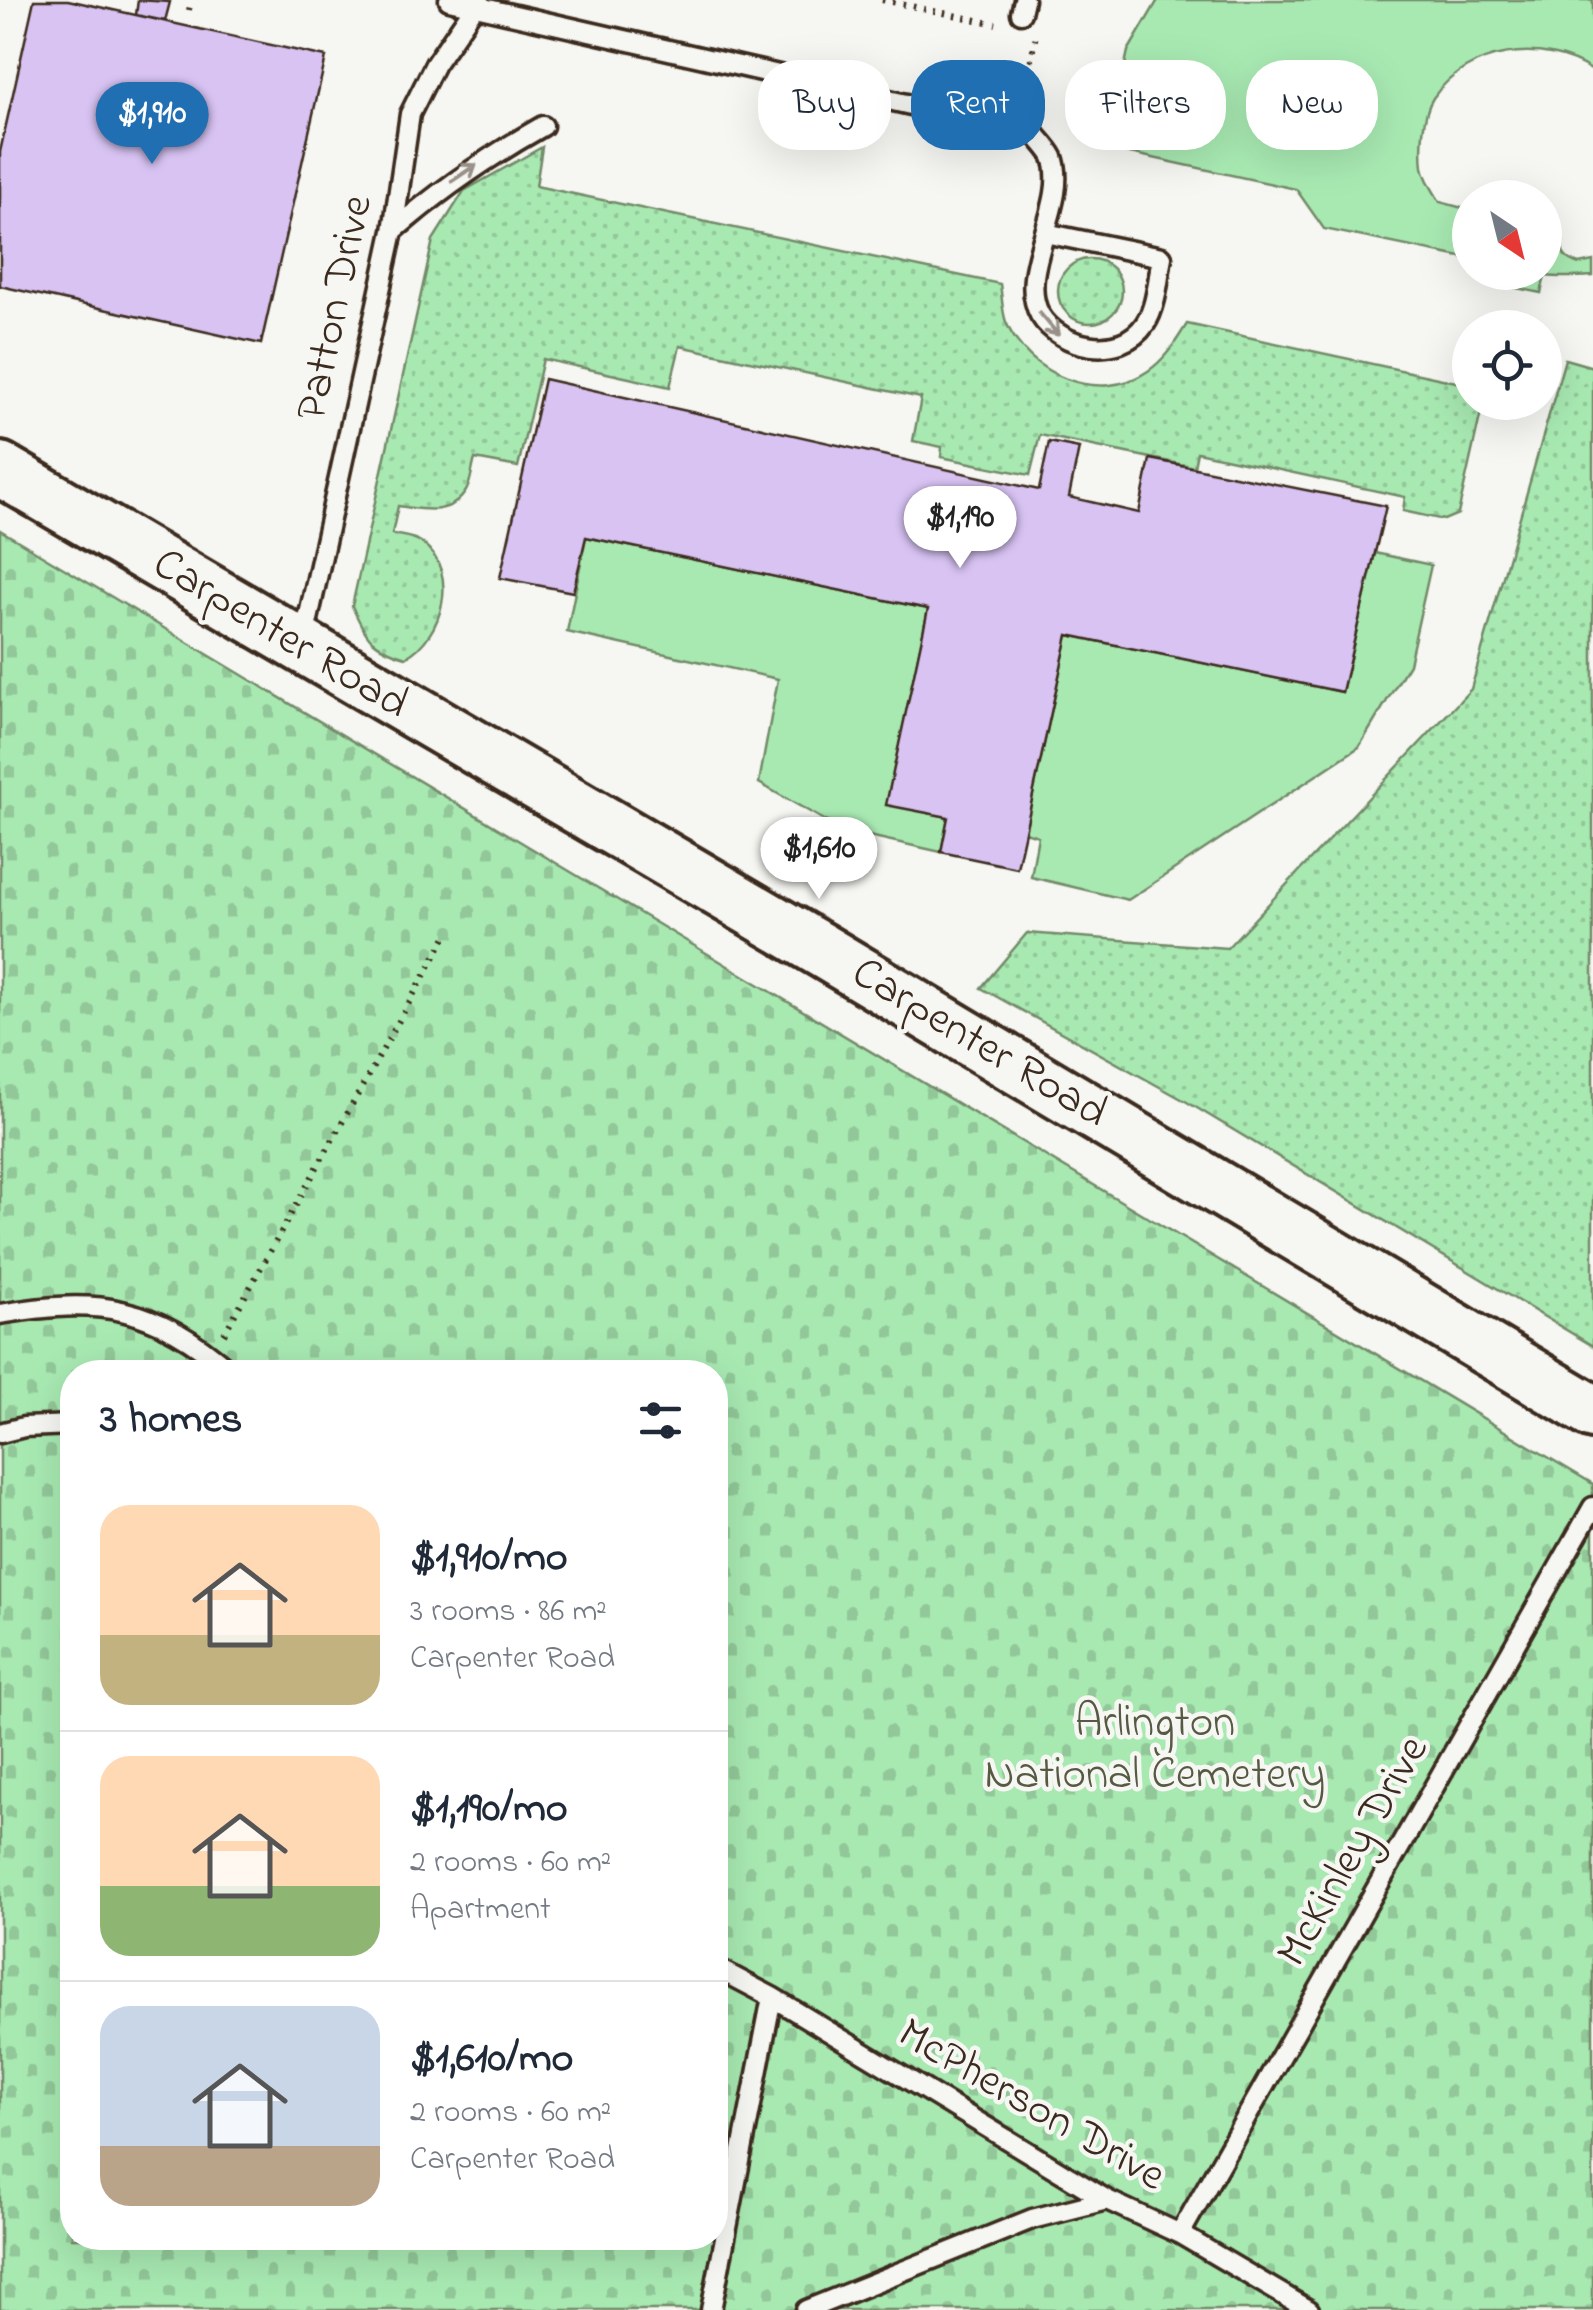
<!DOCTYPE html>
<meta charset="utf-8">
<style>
body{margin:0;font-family:"Indie Flower",sans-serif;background:#f2f2f3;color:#1f2937;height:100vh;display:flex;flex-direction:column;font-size:38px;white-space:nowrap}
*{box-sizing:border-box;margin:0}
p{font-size:32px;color:#747a83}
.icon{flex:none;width:55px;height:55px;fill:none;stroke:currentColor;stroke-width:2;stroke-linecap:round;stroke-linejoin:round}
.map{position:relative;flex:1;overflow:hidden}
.side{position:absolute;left:60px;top:1360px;width:668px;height:890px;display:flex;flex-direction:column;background:#fff;border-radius:40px;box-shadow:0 10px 40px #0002}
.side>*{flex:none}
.banner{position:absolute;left:758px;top:60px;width:685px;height:90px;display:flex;gap:20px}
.needle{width:65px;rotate:145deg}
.fabs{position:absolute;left:1452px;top:180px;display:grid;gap:20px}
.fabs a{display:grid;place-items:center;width:110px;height:110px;border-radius:50%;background:#fff;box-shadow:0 10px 40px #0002;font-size:50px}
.price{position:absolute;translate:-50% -85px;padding:0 22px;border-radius:35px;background:#fff;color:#222;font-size:32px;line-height:65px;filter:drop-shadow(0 2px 5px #0008)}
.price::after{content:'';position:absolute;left:50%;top:60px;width:30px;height:22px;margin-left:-15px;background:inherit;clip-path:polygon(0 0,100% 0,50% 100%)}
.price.active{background:#1f6fb2;color:#fff}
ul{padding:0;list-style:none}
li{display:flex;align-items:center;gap:30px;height:250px;padding:0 40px}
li+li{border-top:2px solid #e0e1e3}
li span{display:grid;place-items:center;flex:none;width:280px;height:200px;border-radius:30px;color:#555}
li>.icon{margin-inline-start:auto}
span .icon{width:120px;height:120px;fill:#fffc;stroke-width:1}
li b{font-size:42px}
h2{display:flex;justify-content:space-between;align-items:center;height:120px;padding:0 40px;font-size:42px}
.tag{padding:0 35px;border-radius:40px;background:#fff;box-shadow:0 10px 40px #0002;font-size:35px;line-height:90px}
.tag.active{background:#1f6fb2;color:#fff}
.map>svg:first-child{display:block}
.grass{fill:url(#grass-dots);stroke:#728a68;stroke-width:2.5}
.cemetery{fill:url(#cemetery-stones);stroke:#728a68;stroke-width:2.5;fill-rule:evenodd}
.green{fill:#a8e9b2;stroke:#728a68;stroke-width:2.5}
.building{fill:#d8c3f3;stroke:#3b2a1e;stroke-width:2.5}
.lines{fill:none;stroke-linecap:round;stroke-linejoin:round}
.lane-casing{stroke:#3b2a1e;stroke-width:25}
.secondary-casing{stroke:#3b2a1e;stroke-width:60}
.path{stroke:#3b2a1e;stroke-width:6;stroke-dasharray:2.5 8;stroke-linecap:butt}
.lane{stroke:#f6f6f2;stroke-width:18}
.secondary{stroke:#f6f6f2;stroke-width:52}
.oneway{stroke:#989088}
.labels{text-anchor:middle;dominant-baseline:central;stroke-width:9;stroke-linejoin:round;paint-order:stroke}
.street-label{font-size:45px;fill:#3b2a1e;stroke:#f6f6f2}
.park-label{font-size:45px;fill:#565a43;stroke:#f6f6f2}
</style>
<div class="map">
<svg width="1593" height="2310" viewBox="0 0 1593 2310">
<defs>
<pattern id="grass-dots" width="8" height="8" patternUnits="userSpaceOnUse" patternTransform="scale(2.5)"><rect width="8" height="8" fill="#a8e9b2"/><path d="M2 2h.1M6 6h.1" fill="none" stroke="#92c899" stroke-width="1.8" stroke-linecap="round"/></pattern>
<pattern id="cemetery-stones" width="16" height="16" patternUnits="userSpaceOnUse" patternTransform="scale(2.5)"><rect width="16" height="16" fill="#a8e9b2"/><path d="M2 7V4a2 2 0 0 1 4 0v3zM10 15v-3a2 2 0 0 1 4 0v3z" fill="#92c899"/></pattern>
</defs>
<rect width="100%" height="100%" fill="#f6f6f2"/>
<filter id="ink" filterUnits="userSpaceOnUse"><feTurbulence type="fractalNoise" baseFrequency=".01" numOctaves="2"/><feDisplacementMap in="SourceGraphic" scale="20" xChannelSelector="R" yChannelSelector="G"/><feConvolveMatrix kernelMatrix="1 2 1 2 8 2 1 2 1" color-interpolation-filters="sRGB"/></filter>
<g filter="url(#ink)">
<path class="grass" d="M 542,147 L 536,186 L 1000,284 C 1002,296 1002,311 1006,322 C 1028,375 1099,405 1148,371 C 1166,359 1176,341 1187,324 L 1470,385 L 1470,402 L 1483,403 L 1458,514 L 1444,520 L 1403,511 L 1405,497 L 1197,452 L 1194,467 L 1040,435 L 1030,475 L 941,457 L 942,447 L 913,441 L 921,398 L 680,346 L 670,387 L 543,359 L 518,467 L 475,459 C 472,468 471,483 466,491 C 450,517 422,509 398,506 L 392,534 C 401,536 415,537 422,543 C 460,571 443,637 406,657 C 372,647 366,638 352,606 L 433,240 L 464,191 Z
M1058 291a32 32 0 1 1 64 0a32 32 0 1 1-64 0Z
M 1565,359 L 1593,367 L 1593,1346 L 1187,1102 L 981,988 L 1027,933 L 1227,948 L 1471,689 Z"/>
<path class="cemetery" d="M 0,530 L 1593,1484 L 1593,2310 L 0,2310 ZM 72,1372 L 715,1372 L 715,2238 L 72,2238 Z"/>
<path class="green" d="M 1158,0 L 1593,0 L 1593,71 C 1543,38 1467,48 1433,98 C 1422,115 1421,148 1423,167 C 1425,179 1434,192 1440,202 L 1470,210 L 1470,259 L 1324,229 L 1296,189 L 1107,148 L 1128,51 Z
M 1545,227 L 1553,229 L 1563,241 C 1560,255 1567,260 1579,264 L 1593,261 L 1593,276 C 1577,277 1561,278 1545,276 L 1541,293 L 1488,282 L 1490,273 L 1545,272 Z
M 586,537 L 928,609 L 887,804 L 948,817 L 941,852 L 842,830 L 759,783 L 778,679 L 567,632 Z
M 1375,553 L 1431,565 L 1409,664 L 1359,747 L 1128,900 L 1031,877 L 1038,836 L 1025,832 L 1068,635 L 1342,692 Z"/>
<path class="building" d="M 34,0 L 68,0 L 326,57 L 261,344 L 0,286 L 0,152 Z
M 138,0 L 170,2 L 165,21 L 136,15 Z
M 544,379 L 1039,490 L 1049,442 L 1079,448 L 1069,497 L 1139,513 L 1150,459 L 1386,506 L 1342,692 L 1068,635 L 1017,868 L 941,852 L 948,817 L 886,805 L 928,609 L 586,537 L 573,592 L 500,578 Z"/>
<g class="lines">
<defs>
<path id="lane" d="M 449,0 L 1034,133 C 1040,140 1049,149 1053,157 C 1070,204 1015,271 1040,315 C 1060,348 1120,361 1145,324 C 1157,306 1158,278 1162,257 L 1045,233
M 1021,13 L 1024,0
M 393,231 C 440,190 488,157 543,126
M 304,638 L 393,231 L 410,114 L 435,64 L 479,0
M 0,1314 C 99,1297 154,1305 231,1372
M 0,1433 L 24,1427 L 72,1425
M 715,1967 L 772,1997 L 1107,2200 L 1180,2234 L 1309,2310
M 1180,2234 L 1593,1507
M 711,2310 L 772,1997
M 806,2310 L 1032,2219 L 1107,2200"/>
<path id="secondary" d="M 0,469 L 821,950 L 1593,1412"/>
</defs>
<use href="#lane" class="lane-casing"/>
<use href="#secondary" class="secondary-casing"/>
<path class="path" d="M 882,0 L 996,24
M 189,10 L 191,0
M 1022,102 L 1036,35
M 224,1334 L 448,933"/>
<use href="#lane" class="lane"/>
<use href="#secondary" class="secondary"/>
</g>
<defs><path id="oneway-shaft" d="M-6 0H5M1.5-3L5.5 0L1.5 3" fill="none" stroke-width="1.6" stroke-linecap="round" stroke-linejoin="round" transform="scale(2.5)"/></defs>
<g class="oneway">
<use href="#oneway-shaft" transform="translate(464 173) rotate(-34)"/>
<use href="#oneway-shaft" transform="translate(1049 324) rotate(50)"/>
</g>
</g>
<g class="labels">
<g class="street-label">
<text transform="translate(336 308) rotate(-78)">Patton Drive</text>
<text transform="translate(280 635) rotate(31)">Carpenter Road</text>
<text transform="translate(979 1044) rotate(31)">Carpenter Road</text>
<text transform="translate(1354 1852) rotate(-60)">McKinley Drive</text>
<text transform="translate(1031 2106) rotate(30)">McPherson Drive</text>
</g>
<g class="park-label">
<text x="1155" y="1724">Arlington<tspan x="1155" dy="52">National Cemetery</tspan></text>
</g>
</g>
</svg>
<div class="fabs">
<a><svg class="needle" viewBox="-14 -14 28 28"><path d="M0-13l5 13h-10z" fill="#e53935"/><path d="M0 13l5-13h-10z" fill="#747a83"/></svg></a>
<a><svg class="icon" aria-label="locate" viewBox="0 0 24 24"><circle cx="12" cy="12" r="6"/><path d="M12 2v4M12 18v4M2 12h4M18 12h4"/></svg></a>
</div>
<b class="price active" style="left:152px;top:167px">$1,910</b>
<b class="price" style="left:960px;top:571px">$1,190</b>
<b class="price" style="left:819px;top:902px">$1,610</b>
<div class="banner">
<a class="tag">Buy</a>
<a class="tag active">Rent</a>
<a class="tag">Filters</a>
<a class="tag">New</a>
</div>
<section class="side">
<h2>3 homes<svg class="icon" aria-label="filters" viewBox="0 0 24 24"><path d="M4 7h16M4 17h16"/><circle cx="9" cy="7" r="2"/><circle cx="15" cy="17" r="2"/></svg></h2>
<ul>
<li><span style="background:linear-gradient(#ffd9b3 65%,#c2b280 0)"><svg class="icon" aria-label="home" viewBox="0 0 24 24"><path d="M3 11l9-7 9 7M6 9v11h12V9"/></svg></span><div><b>$1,910/mo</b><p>3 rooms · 86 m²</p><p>Carpenter Road</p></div></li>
<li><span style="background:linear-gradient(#ffd9b3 65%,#8fb573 0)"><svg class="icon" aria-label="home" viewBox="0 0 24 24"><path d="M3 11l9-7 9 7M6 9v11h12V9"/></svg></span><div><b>$1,190/mo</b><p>2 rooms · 60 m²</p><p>Apartment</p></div></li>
<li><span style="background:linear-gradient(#c9d6e8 70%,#b9a48a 0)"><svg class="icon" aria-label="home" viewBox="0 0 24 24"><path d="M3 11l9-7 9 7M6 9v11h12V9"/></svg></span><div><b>$1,610/mo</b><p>2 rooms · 60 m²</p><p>Carpenter Road</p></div></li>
</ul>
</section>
</div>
